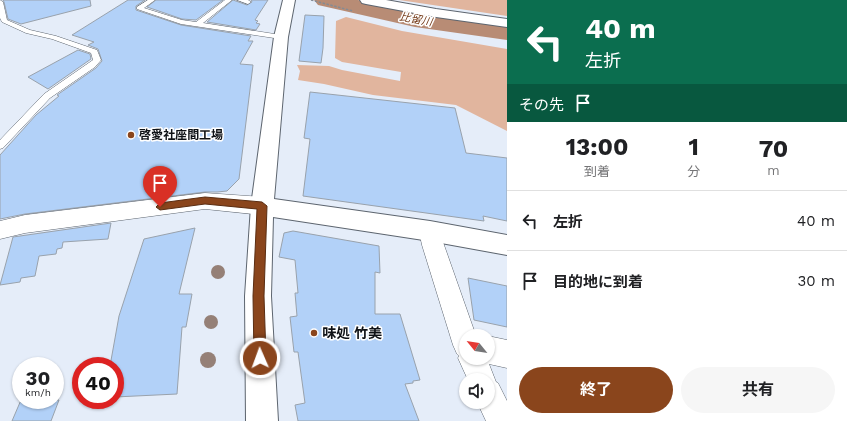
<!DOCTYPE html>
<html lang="ja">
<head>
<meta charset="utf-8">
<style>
	body { margin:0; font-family:"Work Sans","Noto Sans JP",sans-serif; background:#f6f6f6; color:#202124; height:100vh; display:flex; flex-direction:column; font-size:15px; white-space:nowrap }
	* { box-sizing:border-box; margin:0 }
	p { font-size:13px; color:#757577 }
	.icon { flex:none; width:22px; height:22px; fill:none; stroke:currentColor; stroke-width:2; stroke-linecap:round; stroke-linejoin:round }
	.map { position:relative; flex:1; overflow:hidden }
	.panel { display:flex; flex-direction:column; background:#fff; width:340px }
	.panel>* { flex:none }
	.guide { background:#0b6e4f; color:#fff; overflow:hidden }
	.needle { width:26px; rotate:300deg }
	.controls { position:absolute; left:459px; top:329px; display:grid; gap:8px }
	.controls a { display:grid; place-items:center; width:36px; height:36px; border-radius:50%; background:#fff; box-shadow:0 1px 3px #0004; font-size:20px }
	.speed { position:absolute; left:12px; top:357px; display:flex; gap:8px; font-size:20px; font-weight:700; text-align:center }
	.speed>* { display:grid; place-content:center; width:52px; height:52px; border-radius:50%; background:#fff; box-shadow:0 1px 3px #0004; line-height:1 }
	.speed small { font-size:10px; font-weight:400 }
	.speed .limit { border:6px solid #d22; background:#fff; color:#111 }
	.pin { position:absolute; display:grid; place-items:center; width:34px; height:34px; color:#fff; margin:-41px -17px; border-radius:50% 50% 50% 0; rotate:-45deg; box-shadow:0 0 4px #0007 }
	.pin .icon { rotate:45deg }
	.me { position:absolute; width:44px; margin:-22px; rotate:358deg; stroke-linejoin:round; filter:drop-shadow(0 0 3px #0008) }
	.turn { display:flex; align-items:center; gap:14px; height:84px; padding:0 12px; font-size:18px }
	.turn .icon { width:52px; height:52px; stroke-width:2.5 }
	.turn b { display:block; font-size:28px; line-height:34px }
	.then { display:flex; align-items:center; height:38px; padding:0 12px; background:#0003; gap:8px; font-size:15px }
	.eta { display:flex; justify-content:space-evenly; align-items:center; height:68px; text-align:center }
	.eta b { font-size:24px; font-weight:700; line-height:28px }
	.action { display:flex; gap:8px; margin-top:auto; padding:8px 12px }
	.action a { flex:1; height:46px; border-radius:24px; background:#8a451c; color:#fff; font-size:16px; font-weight:700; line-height:46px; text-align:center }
	.action a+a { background:#f6f6f6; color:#202124 }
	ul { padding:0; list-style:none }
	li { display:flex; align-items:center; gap:12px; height:60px; padding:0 12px; border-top:1px solid #e0e0e0 }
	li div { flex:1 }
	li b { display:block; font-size:15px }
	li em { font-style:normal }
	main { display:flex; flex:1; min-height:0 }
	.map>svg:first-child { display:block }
	.green { fill:#e1b59e }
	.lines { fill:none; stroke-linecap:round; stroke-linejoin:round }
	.river { fill:#b88c75; fill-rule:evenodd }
	.building { fill:#b2d1f8; stroke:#99a2ac }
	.service-casing { stroke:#5d656f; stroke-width:1 }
	.minor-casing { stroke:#5d656f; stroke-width:1 }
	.tertiary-casing { stroke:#5d656f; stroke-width:2 }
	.path { stroke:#858b93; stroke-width:1.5; stroke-dasharray:2.5 1.5; stroke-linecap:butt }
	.service { fill:#fff; fill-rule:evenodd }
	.minor { fill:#fff; fill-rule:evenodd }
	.tertiary { fill:#fff; fill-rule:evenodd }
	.tree { fill:#958077 }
	.route { fill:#8a451c; stroke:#5a2d12 }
	.poi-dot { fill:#8a451c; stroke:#fff; stroke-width:1.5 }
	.labels { text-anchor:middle; stroke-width:3; stroke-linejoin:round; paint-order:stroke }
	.far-water-label { font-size:11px; font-style:italic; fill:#753b19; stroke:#fff }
	.poi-label { font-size:12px; font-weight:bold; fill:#0f1216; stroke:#fff; text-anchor:start }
	.near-poi-label { font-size:14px; font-weight:bold; fill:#0f1216; stroke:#fff; text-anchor:start }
</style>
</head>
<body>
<main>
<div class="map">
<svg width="507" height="421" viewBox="0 0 507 421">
	<rect width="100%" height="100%" fill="#e5edf9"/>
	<!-- green -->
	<g class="green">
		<path d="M399,0H507V16Z"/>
		<path d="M346,17L402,31L507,49V131L456,105L373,95L324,84L298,80L300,71L297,65L329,66L342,70L400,81L401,72L342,62L335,58L336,21Z"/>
	</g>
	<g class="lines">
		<!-- river -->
		<path class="river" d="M314,0H358L415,13L507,24V40L415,27L318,5Z"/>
	</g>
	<!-- building -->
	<g class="building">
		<path d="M3,0H90L91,6L21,24L8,19L4,2Z"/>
		<path d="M128,0H145L136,6V10L181,25L251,36L248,41H253L240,64L253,65L239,179L227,191L217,192H205L25,214L0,219V155L36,115L59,96L57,95L96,68L102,61L98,49L88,45L94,42L72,35Z"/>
		<path d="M156,0H223L196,20L182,19L147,7Z"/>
		<path d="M233,0L247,5L252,2L251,0H268L255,20L258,21L256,23L260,24L256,30L207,22Z"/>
		<path d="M305,15L324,16L323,48L321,63L299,61Z"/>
		<path d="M78,50L90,54L91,59L48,89L28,77Z"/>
		<path d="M310,92L455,108L466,153L507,158V221L483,216L484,221L303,196L310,139L304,138Z"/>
		<path d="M111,223L108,239L63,242L62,248L57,249L56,254L39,256L35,276L21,278L20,282L0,285L13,237Z"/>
		<path d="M195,228L179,294H192L186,327H182L177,394L115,397V366H110L119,316L144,239Z"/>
		<path d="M293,231L379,246L380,273L375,272V314H400L420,380L413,381V383L405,384L419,421H298L295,405L305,403L298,352H294L290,317L297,316L295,293H298L295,260L279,257L284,233Z"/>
		<path d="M468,278L507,286V327L474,320Z"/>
		<path d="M21,400H59L51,421H12Z"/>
	</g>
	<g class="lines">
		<defs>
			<g id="service">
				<path d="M0,0L3,2L7,20L30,30L56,36L97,50L101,60L95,67L50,98L3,148L0,149V140L44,94L93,60L91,53L52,39L26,33L2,22L0,18Z"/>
				<path d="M148,0H155L144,8L182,20L196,22L225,0H232L203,23L281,35L285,37L281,39L181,24L137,9V7Z"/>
				<path d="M237,0H248L251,2L248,4Z"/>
			</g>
			<g id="minor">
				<path d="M205,193L262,197L269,200L272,206L269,212L262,215L205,209L25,233L0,239V221L25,215Z"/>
				<path d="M430,222L438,224L444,245L476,336H466V358H488V336L507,340V368L489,364L496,382L498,383L507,401V421H486L477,402H488V380H468L458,358L459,356L457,354L453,345L422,245L419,231L422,224Z"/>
			</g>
			<g id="tertiary">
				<path d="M283,0H295L288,37L274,199L430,221L507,235V255L430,241L273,217L271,296L278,421H246L245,296L251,206L274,37Z"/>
				<path d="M360,0H386L436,9L507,19V27L436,17L366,4L362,3Z"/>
			</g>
		</defs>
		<!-- service casing -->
		<use href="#service" class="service-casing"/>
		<!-- minor casing -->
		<use href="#minor" class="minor-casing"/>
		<!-- tertiary casing -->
		<use href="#tertiary" class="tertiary-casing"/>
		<!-- path -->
		<path class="path" d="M311,0L353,11"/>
		<!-- service -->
		<use href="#service" class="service"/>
		<!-- minor -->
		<use href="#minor" class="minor"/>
		<!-- tertiary -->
		<use href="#tertiary" class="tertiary"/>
	</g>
	<!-- trees -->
	<g class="tree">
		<circle cx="218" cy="272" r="7"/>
		<circle cx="211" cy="322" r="7"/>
		<circle cx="208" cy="360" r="8"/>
	</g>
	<!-- route -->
	<path class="route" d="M205,197L262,202L267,206L264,296L266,358L264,363L260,364L256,363L254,358L253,296L257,209L205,204L160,210L156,207L160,203Z"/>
	<!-- markers -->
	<g class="poi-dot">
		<circle cx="131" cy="135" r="4"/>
		<circle cx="314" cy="333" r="4"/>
	</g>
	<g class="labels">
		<!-- far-water labels -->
		<g class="far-water-label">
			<text transform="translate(416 19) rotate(10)" y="4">比留川</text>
		</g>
		<!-- poi labels -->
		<g class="poi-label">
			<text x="139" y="139">啓愛社座間工場</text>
		</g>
		<!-- near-poi labels -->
		<g class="near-poi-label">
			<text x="322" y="338">味処 竹美</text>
		</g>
	</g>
</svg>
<div class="controls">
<a><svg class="needle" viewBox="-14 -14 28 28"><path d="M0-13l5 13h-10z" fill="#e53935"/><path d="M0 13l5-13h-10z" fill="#757577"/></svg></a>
<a><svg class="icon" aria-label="sound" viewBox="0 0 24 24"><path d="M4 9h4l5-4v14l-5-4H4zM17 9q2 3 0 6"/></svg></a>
</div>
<div class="speed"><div>30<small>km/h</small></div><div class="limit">40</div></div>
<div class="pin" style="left:160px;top:207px;background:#d93025"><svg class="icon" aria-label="arrive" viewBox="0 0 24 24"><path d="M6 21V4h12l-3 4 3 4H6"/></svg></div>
<svg class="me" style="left:260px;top:358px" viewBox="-20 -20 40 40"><circle r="17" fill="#8a451c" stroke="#fff" stroke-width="3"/><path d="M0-11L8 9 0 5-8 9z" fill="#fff"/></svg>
</div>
<section class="panel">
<div class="guide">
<div class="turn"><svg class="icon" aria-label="left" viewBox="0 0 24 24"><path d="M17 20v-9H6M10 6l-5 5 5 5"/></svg><div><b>40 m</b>左折</div></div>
<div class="then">その先<svg class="icon" aria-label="arrive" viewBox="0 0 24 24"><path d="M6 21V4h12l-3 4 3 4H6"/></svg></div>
</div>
<div class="eta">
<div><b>13:00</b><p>到着</p></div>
<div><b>1</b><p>分</p></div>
<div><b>70</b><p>m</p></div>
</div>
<ul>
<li><svg class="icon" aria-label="left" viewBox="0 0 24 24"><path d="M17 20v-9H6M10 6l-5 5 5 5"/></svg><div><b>左折</b></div><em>40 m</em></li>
<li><svg class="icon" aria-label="arrive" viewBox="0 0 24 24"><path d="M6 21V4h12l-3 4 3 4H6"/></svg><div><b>目的地に到着</b></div><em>30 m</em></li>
</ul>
<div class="action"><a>終了</a><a>共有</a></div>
</section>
</main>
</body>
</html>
